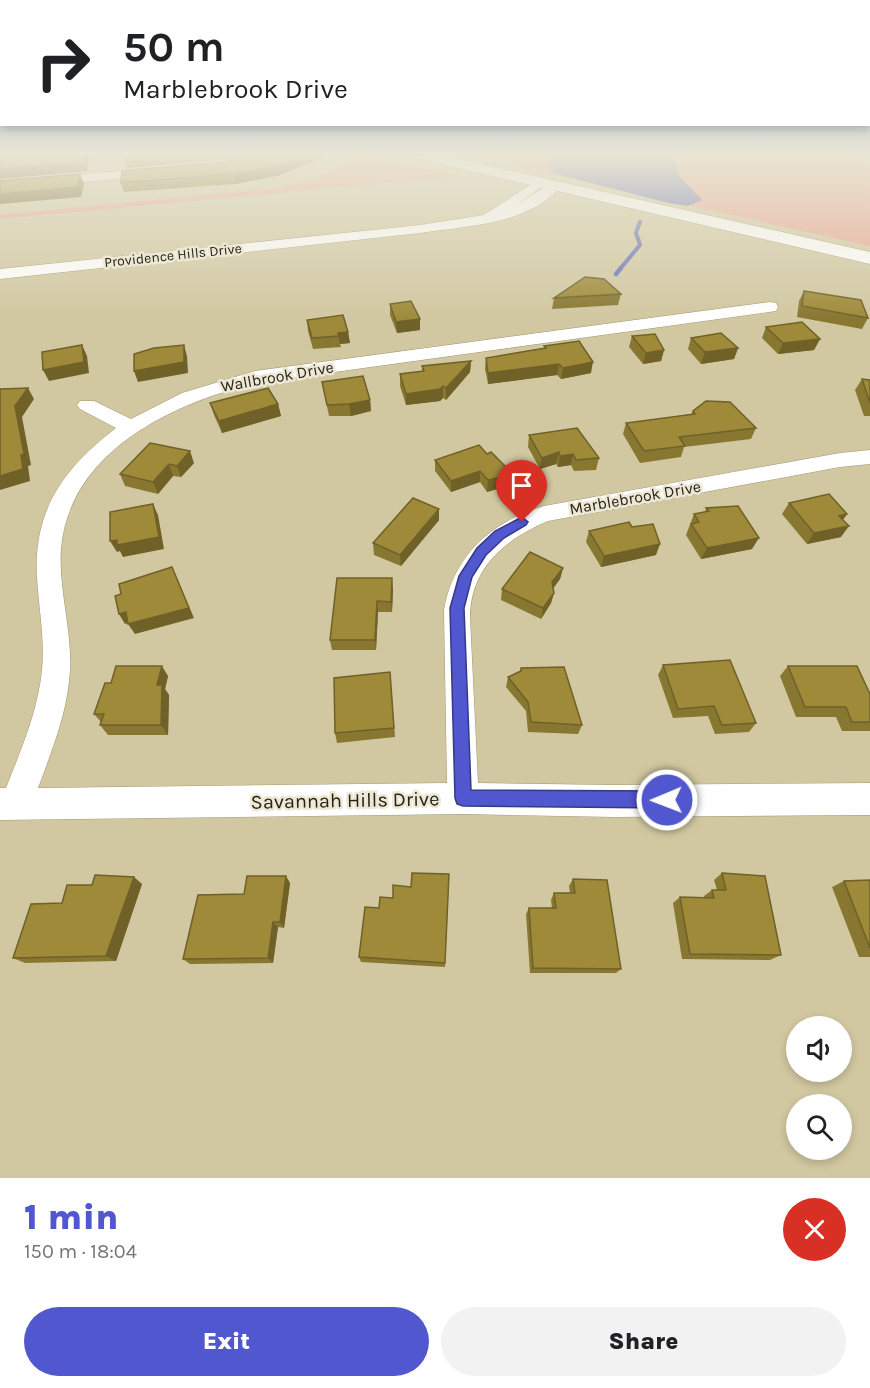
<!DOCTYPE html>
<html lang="en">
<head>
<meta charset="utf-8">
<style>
	body { margin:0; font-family:Karla,sans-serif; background:#f2f2f2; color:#202124; height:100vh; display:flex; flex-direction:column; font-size:22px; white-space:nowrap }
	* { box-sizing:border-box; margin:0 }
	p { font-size:20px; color:#757577 }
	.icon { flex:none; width:33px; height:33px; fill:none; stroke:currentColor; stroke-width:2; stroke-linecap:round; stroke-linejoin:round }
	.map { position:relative; height:1178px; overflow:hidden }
	.side { display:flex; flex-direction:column; background:#fff; flex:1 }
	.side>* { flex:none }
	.top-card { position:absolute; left:0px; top:0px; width:870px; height:126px; box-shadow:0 3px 9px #0003; background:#fff; color:#202124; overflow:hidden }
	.fabs { position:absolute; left:786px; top:1016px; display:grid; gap:12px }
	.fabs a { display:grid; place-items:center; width:66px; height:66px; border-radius:50%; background:#fff; box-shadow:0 3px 9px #0003; font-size:30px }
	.pin { position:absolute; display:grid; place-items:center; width:51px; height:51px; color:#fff; margin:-62px -26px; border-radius:50% 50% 50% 0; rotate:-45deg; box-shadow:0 0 6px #0007 }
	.pin .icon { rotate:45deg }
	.me { position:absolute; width:66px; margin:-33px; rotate:269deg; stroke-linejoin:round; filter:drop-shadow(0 0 4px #0008) }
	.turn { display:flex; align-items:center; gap:21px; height:126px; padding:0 24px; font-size:27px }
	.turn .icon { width:78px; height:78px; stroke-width:2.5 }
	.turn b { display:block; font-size:42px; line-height:51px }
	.round { display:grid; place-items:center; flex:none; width:63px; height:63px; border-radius:32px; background:#f2f2f2 }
	.head { display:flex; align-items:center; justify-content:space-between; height:102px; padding:0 24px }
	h1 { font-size:36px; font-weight:800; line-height:45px; color:#5157ce }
	.cta { display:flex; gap:12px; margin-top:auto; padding:12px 24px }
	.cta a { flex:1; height:69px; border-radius:36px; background:#5157ce; color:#fff; font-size:24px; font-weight:800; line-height:69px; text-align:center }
	.cta a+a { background:#f2f2f2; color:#202124 }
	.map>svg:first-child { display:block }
	.green { fill:#eaa491 }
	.water { fill:#6772b5 }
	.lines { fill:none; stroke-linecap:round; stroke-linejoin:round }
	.stream-far1 { stroke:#6772b5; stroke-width:4 }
	.stream { stroke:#6772b5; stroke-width:4.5 }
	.minor-casing { stroke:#a09771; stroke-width:1 }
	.tertiary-casing { stroke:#a09771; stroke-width:1 }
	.minor { fill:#fff; fill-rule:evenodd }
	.tertiary { fill:#fff; fill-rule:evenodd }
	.wall { fill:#887731 }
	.shaded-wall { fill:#6f6128 }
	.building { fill:#9e8a39; stroke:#6f6128; stroke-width:1.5 }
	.route { fill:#5157ce; stroke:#353986; stroke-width:1.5 }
	.labels { text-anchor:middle; stroke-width:5; stroke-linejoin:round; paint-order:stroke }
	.far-street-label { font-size:14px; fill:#282415; stroke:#ede8d5 }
	.street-label { font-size:16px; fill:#282415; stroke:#ede8d5 }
	.near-street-label { font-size:20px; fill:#282415; stroke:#ede8d5 }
</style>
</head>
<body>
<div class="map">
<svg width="870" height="1178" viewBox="0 0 870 1178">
	<rect width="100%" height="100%" fill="#d1c8a1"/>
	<!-- green -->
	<g class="green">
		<path d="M339,155H371L461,176L0,219V215L274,188L318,177L353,159Z"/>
		<path d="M462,155H858L870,165V246Z"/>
	</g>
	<!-- water -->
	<path class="water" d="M551,155H673L678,175L702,200L688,206L668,203L553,173L547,161Z"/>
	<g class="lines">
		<!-- stream-far1 -->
		<path class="stream-far1" d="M620,269L640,245L636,233L640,222"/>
		<!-- stream -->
		<path class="stream" d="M616,274L621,268"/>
		<defs>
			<g id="minor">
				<path d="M155,168L159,169V175L0,189V181Z"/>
				<path d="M539,179L543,180V186L512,208L550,183H560L561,186C528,225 467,226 420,233L0,279V269L420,225L484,215Z"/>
				<path d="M770,302L776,303L778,307L776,311L255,383C172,404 70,451 61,548C58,588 72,629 70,670C68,711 52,750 38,788L447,783L444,610C453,556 492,521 544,506L840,453L870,450V464L840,467L548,521C505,539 470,568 470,618L478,783L614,785L870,783V815L614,817L463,814L0,820V788H6C21,750 38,711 42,670C45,639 39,609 37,578C33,510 64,468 116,428L80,409L77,405L80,401H94L131,419L182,393L255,371Z"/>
			</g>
			<path id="tertiary" d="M413,155H442L870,252V264L420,159Z"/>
		</defs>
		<!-- minor casing -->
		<use href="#minor" class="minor-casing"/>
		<!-- tertiary casing -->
		<use href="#tertiary" class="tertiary-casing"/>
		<!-- minor -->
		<use href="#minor" class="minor"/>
		<!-- tertiary -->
		<use href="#tertiary" class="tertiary"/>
	</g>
	<!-- wall -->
	<g class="wall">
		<path d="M226,162L280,175L235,184L124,192L121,183Z"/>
		<path d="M804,291L868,318L862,329L797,317L799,301Z"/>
		<path d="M621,294L618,305L552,309L554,298Z"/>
		<path d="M390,304L420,330L397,333L390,315Z"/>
		<path d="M307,320L348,332L350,343L340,344L341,347L313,349L308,331Z"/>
		<path d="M766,327L820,339L814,350L778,354L762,338Z"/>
		<path d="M632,336L664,350L661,361L643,364L629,347Z"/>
		<path d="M691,338L738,348L734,359L701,364L688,349Z"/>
		<path d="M544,346L591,373L561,379L557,375L488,384L485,369L486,358L544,348Z"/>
		<path d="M471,361L470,372L446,400L443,398L440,401L406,405L400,386V374L422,371V366Z"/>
		<path d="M862,379L870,380V416H864L855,390Z"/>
		<path d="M322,382L370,400L371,411L351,416H329Z"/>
		<path d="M210,403L278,404L281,416L222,433L214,415Z"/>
		<path d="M693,411L756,428L751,439L684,447L681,457L640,463L623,434L626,423L691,414Z"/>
		<path d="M529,435L599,458L596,470L574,471L571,465L558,467L556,464L540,469L528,447Z"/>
		<path d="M150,443L194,463L181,477L173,476L158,494L125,486L120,474Z"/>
		<path d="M487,454L513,474L511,485L487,492L480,482L451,492L435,471V460Z"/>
		<path d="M789,503L847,514L843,520L841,537L807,544L782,514Z"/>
		<path d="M706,508L752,549L701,559L686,535L694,514L705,512Z"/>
		<path d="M439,509V520L401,566L374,555L373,543Z"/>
		<path d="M632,527L656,555L601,567L586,542L589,531Z"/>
		<path d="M563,568L560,579L553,588L554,593L551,603L541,619L501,600L502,589Z"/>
		<path d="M393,589L392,612H378L376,650H332L330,640Z"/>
		<path d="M663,665L756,723L749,732L715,734L708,716L673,718L658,675Z"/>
		<path d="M788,666L870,694V731H842L836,717H796L780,676Z"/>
		<path d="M521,668L582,725L578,734L528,732L526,711L506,687L508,677L520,671Z"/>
		<path d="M390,672L395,737L337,743L335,733Z"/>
		<path d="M168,676L165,689L169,695L168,735H108L100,725L101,722L94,714L111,683Z"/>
		<path d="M722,873L781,955L770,960L682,959L673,903L680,897L704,898V896L712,890H717L714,880Z"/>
		<path d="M449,874L445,967L361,962L359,957L379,908L393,898L411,887Z"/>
		<path d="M573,879L621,969L616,973H530L526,914L529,908H552L551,900L554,893H570L569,886Z"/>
		<path d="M870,880V957H859L832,887L844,881Z"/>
		<path d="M290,883L284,928L278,927L273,963L190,964L183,959L244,894Z"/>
		<path d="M142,884L116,961L25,963L13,958L62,903Z"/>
	</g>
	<!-- shaded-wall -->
	<g class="shaded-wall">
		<path d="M85,155H88L89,159L87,171L0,179V169Z"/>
		<path d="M156,155H242L227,159L127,168L124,158Z"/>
		<path d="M305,155H330L280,175L235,184L233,174Z"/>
		<path d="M80,174L84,184L81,197L0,204V194Z"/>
		<path d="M420,319V330L397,333L396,322Z"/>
		<path d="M348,332L350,343L340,344L338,333Z"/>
		<path d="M820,339L814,350L778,354L783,343Z"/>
		<path d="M82,345L87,356L89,373L49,381L43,370Z"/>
		<path d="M184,345L187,356L188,373L138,382L134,371Z"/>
		<path d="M738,348L734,359L701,364L705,352Z"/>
		<path d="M664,350L661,361L643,364L646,353Z"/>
		<path d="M471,361L470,372L446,400V388Z"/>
		<path d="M593,362L591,373L561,379L563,368Z"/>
		<path d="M559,364L557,375L488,384V373Z"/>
		<path d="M443,386V398L440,401L406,405V394Z"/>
		<path d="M28,388L34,399L22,417L31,465L28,466L30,481L0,490V476L15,406Z"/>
		<path d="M370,400L371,411L351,416L349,404Z"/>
		<path d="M278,404L281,416L222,433L219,421Z"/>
		<path d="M190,451L194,463L181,477L177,466Z"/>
		<path d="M559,452L556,464L540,469L542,458Z"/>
		<path d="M573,454L571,465L558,467L560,456Z"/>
		<path d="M169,464L173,476L158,494L153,482Z"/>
		<path d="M480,471V482L451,492V481Z"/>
		<path d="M513,474L511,485L487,492L488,480Z"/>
		<path d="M153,504L158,515L164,549L123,557L120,551L117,552L110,541Z"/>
		<path d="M439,509V520L401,566L400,555Z"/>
		<path d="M847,514L839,525V516Z"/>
		<path d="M849,526L841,537L807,544L814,533Z"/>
		<path d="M759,538L752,549L701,559L707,548Z"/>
		<path d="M660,544L656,555L601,567L604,556Z"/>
		<path d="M172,567L194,618L135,634L128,624Z"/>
		<path d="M563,568L560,579L550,593L552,582Z"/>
		<path d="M392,578L393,589L392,612L391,602Z"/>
		<path d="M554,593L551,603L541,619L543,608Z"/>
		<path d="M377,601L378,612L376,650L375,640Z"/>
		<path d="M126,612L132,622L125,624L119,614Z"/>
		<path d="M162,666L168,676L165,689L169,695L168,735L161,725L157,685Z"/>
		<path d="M286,876L290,883L284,928L280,922Z"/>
		<path d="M134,877L142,884L116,961L106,956Z"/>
		<path d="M273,922L278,927L273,963L268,958Z"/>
	</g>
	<!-- building -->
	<g class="building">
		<path d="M13,155H85L83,162L0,169V156Z"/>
		<path d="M124,155H156L124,158Z"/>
		<path d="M248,155H305L279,166L233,174L121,183L122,171L226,162Z"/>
		<path d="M80,174L78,187L0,194V181Z"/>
		<path d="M585,277L604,279L621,294L554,298Z"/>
		<path d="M804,291L861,300L868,318L802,306Z"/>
		<path d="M411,301L420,319L396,322L390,304Z"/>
		<path d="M343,315L348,332L338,333L339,336L312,338L307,320Z"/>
		<path d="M802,322L820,339L783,343L766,327Z"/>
		<path d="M721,333L738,348L705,352L691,338Z"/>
		<path d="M655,334L664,350L646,353L632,336Z"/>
		<path d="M579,341L593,362L563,368L559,364L488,373L486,358L546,348L544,346Z"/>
		<path d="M82,345L84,362L43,370L42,352Z"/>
		<path d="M184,345V362L134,371V354L154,348Z"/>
		<path d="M471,361L446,388L443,386L440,389L406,394L400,374L424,371L422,366Z"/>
		<path d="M363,376L370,400L349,404L327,405L322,382Z"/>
		<path d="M862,379L870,380V403Z"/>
		<path d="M28,388L15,406L24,454L21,455L23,469L0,476V389Z"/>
		<path d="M268,388L278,404L219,421L210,403Z"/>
		<path d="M706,401L730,402L756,428L679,437L685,446L644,451L626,423L695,414L693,411Z"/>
		<path d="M577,428L599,458L576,460L573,454L560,456L559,452L542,458L529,435Z"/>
		<path d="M150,443L190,451L177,466L169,464L153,482L120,474Z"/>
		<path d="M479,445L487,454L491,452L513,474L488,480L480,471L451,481L435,460Z"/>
		<path d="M829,494L847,514L839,516L849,526L814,533L789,503Z"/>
		<path d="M413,498L439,509L400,555L373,543Z"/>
		<path d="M153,504L159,537L117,545V540L110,541V512Z"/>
		<path d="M738,506L759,538L707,548L691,524L699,522L694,514L709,511L706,508Z"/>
		<path d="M629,522L632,527L653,524L660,544L604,556L589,531Z"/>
		<path d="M530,552L563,568L552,582L554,593L543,608L502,589Z"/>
		<path d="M172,567L189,608L128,624L126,612L119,614L115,596L121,594L119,584Z"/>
		<path d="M337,578H392L391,602L377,601L375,640H330Z"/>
		<path d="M730,660L756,723L722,725L714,706L678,709L663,665Z"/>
		<path d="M116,666H162L157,685H162L161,725H100L104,714H94L105,683H111Z"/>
		<path d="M788,666H857L870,694V722H852L846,707H805Z"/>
		<path d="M564,667L582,725L531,722L528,702L508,677L521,671V668Z"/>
		<path d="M390,672L394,728L335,733L334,678Z"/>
		<path d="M412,873L449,874L445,963L359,957L365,907L379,908L380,897L393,898V885L411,887Z"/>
		<path d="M722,873L765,876L781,955L690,954L680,897L714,898L712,890H726Z"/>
		<path d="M95,875L134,877L106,956L13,958L31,904L62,903L67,885H92Z"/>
		<path d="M247,876H286L280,922H273L268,958L183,959L198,895L244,894Z"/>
		<path d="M573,879L607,880L621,969L533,968L529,908H556L554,893H575Z"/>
		<path d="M870,880V948L844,881Z"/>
	</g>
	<!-- sky -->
	<linearGradient id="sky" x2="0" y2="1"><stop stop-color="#749ad4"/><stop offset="0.48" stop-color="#eae6d5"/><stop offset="1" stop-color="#eae6d5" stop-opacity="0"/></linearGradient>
	<rect width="870" height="320" fill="url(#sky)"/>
	<!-- route -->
	<path class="route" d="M522,517L528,522L526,525L504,538L486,555L472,577L464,608L471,790L667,791L673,794L676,800L673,806L667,808L463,806L457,804L455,798L450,608L459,576L477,548L495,531Z"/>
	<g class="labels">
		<!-- far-street labels -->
		<g class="far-street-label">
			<text transform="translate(173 255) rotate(-6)" y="5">Providence Hills Drive</text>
		</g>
		<!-- street labels -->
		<g class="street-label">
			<text transform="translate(277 376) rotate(-10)" y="6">Wallbrook Drive</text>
			<text transform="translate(635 497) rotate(-10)" y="6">Marblebrook Drive</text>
		</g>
		<!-- near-street labels -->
		<g class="near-street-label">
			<text transform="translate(345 800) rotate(-1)" y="7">Savannah Hills Drive</text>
		</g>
	</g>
</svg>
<div class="fabs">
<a><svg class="icon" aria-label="sound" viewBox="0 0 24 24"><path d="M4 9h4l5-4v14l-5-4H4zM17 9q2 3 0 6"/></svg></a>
<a><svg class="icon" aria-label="search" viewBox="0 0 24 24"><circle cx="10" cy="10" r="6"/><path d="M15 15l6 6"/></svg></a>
</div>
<div class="pin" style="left:522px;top:522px;background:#d93025"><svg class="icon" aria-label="arrive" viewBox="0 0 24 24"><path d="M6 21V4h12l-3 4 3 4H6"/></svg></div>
<svg class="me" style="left:667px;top:800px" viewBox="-20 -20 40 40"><circle r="17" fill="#5157ce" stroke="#fff" stroke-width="3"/><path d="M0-11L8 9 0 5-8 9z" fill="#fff"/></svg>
<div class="top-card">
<div class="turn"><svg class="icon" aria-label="right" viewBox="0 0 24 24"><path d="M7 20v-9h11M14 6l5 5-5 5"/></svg><div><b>50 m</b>Marblebrook Drive</div></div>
</div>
</div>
<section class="side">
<div class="head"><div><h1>1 min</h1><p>150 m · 18:04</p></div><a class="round" style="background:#d93025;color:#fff"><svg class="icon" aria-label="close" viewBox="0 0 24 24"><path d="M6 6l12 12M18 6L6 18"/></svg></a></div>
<div class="cta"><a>Exit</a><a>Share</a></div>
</section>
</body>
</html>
